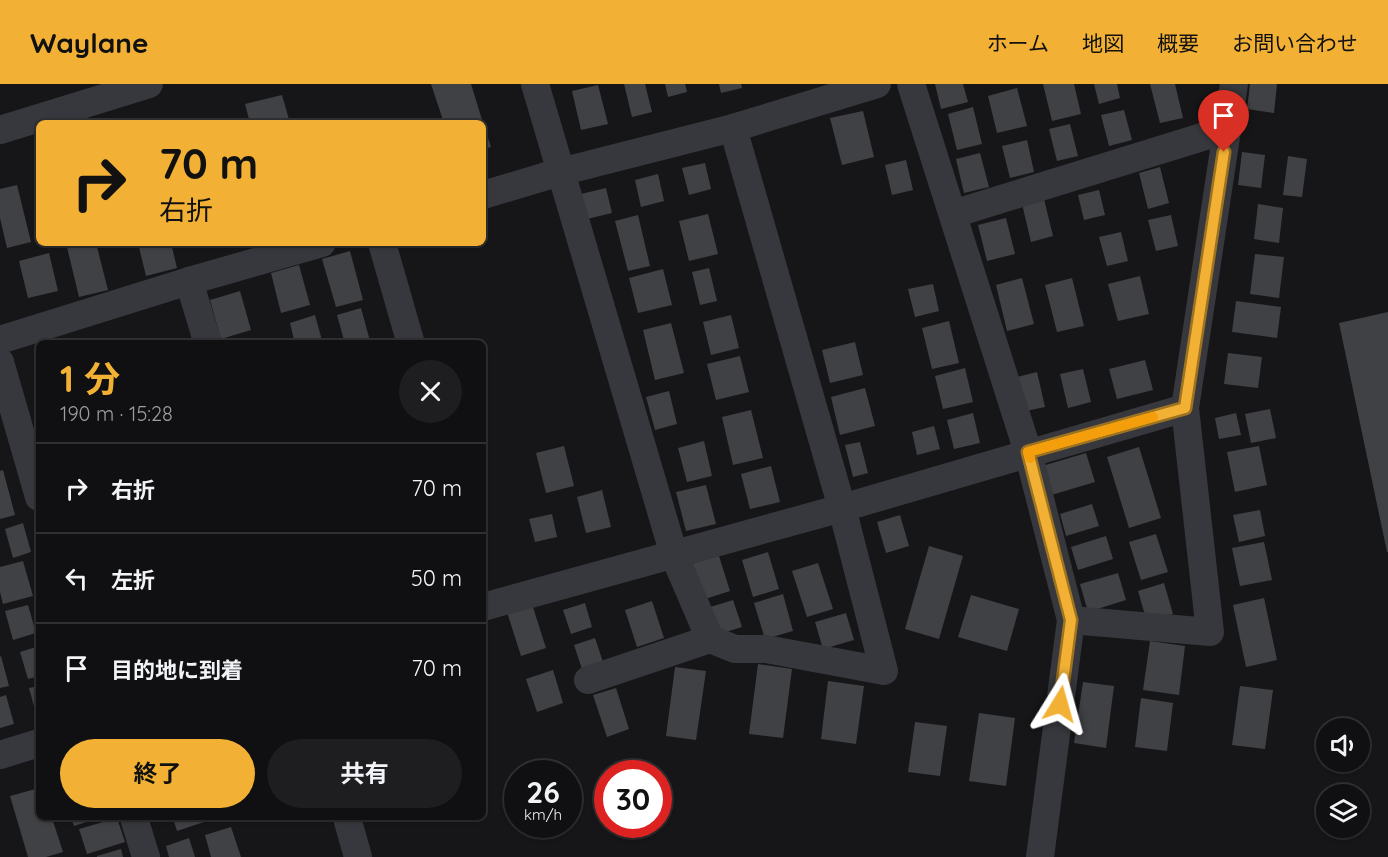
<!DOCTYPE html>
<html lang="ja">
<head>
<meta charset="utf-8">
<style>
	body { margin:0; font-family:Quicksand,"Noto Sans JP",sans-serif; background:#1e1e20; color:#f1f3f6; height:100vh; display:flex; flex-direction:column; font-size:22px; white-space:nowrap }
	* { box-sizing:border-box; margin:0 }
	p { font-size:20px; color:#9c9d9f }
	.icon { flex:none; width:33px; height:33px; fill:none; stroke:currentColor; stroke-width:2; stroke-linecap:round; stroke-linejoin:round }
	.map { position:relative; flex:1; overflow:hidden }
	.drawer { position:absolute; left:36px; top:256px; width:450px; height:480px; display:flex; flex-direction:column; background:#101012; border-radius:9px; box-shadow:0 2px 4px #0004,0 0 0 2px #303032 }
	.drawer>* { flex:none }
	.banner { position:absolute; left:36px; top:36px; width:450px; height:126px; border-radius:9px; box-shadow:0 2px 4px #0004,0 0 0 2px #303032; background:#f2b134; color:#111; overflow:hidden }
	.buttons { position:absolute; left:1316px; top:634px; display:grid; gap:12px }
	.buttons a { display:grid; place-items:center; width:54px; height:54px; border-radius:50%; background:#101012; box-shadow:0 2px 4px #0004,0 0 0 2px #303032; font-size:30px }
	.speed { position:absolute; left:504px; top:676px; display:flex; gap:12px; font-size:30px; font-weight:700; text-align:center }
	.speed>* { display:grid; place-content:center; width:78px; height:78px; border-radius:50%; background:#101012; box-shadow:0 2px 4px #0004,0 0 0 2px #303032; line-height:1 }
	.speed small { font-size:15px; font-weight:400 }
	.speed .limit { border:9px solid #d22; background:#fff; color:#111 }
	.pin { position:absolute; display:grid; place-items:center; width:51px; height:51px; color:#fff; margin:-62px -26px; border-radius:50% 50% 50% 0; rotate:-45deg; box-shadow:0 0 6px #0007 }
	.pin .icon { rotate:45deg }
	.me { position:absolute; width:66px; margin:-33px; rotate:8deg; stroke-linejoin:round; filter:drop-shadow(0 0 4px #0008) }
	.turn { display:flex; align-items:center; gap:21px; height:126px; padding:0 24px; font-size:27px }
	.turn .icon { width:78px; height:78px; stroke-width:2.5 }
	.turn b { display:block; font-size:42px; line-height:51px }
	.round { display:grid; place-items:center; flex:none; width:63px; height:63px; border-radius:32px; background:#1e1e20 }
	.overview { display:flex; align-items:center; justify-content:space-between; height:102px; padding:0 24px }
	h1 { font-size:36px; font-weight:700; line-height:45px; color:#f2b134 }
	.button { display:flex; gap:12px; margin-top:auto; padding:12px 24px }
	.button a { flex:1; height:69px; border-radius:36px; background:#f2b134; color:#111; font-size:24px; font-weight:700; line-height:69px; text-align:center }
	.button a+a { background:#1e1e20; color:#f1f3f6 }
	ul { padding:0; list-style:none }
	li { display:flex; align-items:center; gap:18px; height:90px; padding:0 24px; border-top:2px solid #303032 }
	li div { flex:1 }
	li b { display:block; font-size:22px }
	li em { font-style:normal }
	header { display:flex; align-items:center; gap:36px; box-sizing:border-box; height:84px; padding:0 30px; background:#f2b134; color:#111 }
	header strong { font-size:28px }
	nav { display:flex; gap:33px; margin-inline-start:auto; font-size:21px }
	.map>svg:first-child { display:block }
	.building { fill:#404145 }
	.lines { fill:none; stroke-linecap:round; stroke-linejoin:round }
	.minor { stroke:#37383d; stroke-width:28 }
	.route-casing { stroke:#9d7322; stroke-width:15 }
	.route { stroke:#f2b134; stroke-width:10 }
	.slow { stroke:#f59e0b; stroke-width:10 }
</style>
</head>
<body>
<header>
<strong>Waylane</strong>
<nav><a>ホーム</a><a>地図</a><a>概要</a><a>お問い合わせ</a></nav>
</header>
<div class="map">
<svg width="1388" height="773" viewBox="0 0 1388 773">
	<rect width="100%" height="100%" fill="#161618"/>
	<!-- building -->
	<g class="building">
		<path d="M431,0H471L483,39H436L443,36Z"/>
		<path d="M624,0H645L652,28L632,33Z"/>
		<path d="M665,0H685L687,8L668,13Z"/>
		<path d="M719,0H741L742,4L721,9Z"/>
		<path d="M935,0H963L968,18L941,25Z"/>
		<path d="M1043,0H1074L1081,30L1052,37Z"/>
		<path d="M1094,0H1117L1120,14L1099,20Z"/>
		<path d="M1150,0H1175L1183,34L1160,39Z"/>
		<path d="M1250,0H1277L1274,29L1247,25Z"/>
		<path d="M598,1L608,40L581,46L572,7Z"/>
		<path d="M1017,4L1027,42L997,49L988,12Z"/>
		<path d="M282,11L290,39H250L245,20Z"/>
		<path d="M973,23L982,60L957,66L948,30Z"/>
		<path d="M1124,26L1132,56L1109,62L1101,31Z"/>
		<path d="M863,27L874,73L842,81L830,34Z"/>
		<path d="M483,39L491,63L483,65Z"/>
		<path d="M1070,40L1078,72L1057,77L1049,45Z"/>
		<path d="M1027,56L1034,88L1010,94L1002,62Z"/>
		<path d="M1242,68L1265,71L1261,104L1238,101Z"/>
		<path d="M980,69L989,103L964,109L956,75Z"/>
		<path d="M1288,72L1307,75L1302,113L1283,111Z"/>
		<path d="M906,76L913,106L892,111L885,81Z"/>
		<path d="M705,79L711,105L689,111L682,84Z"/>
		<path d="M1160,83L1169,119L1148,125L1139,89Z"/>
		<path d="M658,90L664,117L641,123L635,96Z"/>
		<path d="M17,101L31,158L7,164L0,134V105Z"/>
		<path d="M606,104L612,129L587,135L581,110Z"/>
		<path d="M1099,106L1105,131L1084,136L1078,111Z"/>
		<path d="M1044,115L1053,152L1031,158L1022,120Z"/>
		<path d="M1258,120L1283,124L1279,159L1254,155Z"/>
		<path d="M708,130L718,170L689,177L679,137Z"/>
		<path d="M638,131L650,182L628,187L615,137Z"/>
		<path d="M1171,131L1178,162L1156,167L1148,136Z"/>
		<path d="M1006,134L1015,170L987,177L978,141Z"/>
		<path d="M1121,148L1128,177L1107,182L1099,153Z"/>
		<path d="M66,159H96L108,206L79,213Z"/>
		<path d="M138,159H171L177,184L146,192Z"/>
		<path d="M350,167L363,216L336,223L322,175Z"/>
		<path d="M49,169L58,207L28,214L19,177Z"/>
		<path d="M1255,170L1284,173L1279,214L1250,210Z"/>
		<path d="M299,181L310,221L281,229L271,189Z"/>
		<path d="M709,184L717,217L700,221L692,188Z"/>
		<path d="M663,185L672,221L638,229L629,194Z"/>
		<path d="M1140,192L1149,230L1118,237L1108,200Z"/>
		<path d="M1022,194L1034,240L1007,247L996,201Z"/>
		<path d="M1072,194L1084,242L1057,248L1045,201Z"/>
		<path d="M933,200L939,227L915,233L908,205Z"/>
		<path d="M240,207L251,246L221,255L210,216Z"/>
		<path d="M1236,217L1281,223L1277,254L1232,248Z"/>
		<path d="M361,224L370,257L362,260H345L337,231Z"/>
		<path d="M1388,228V468H1387L1339,239Z"/>
		<path d="M315,231L323,260H295L290,239Z"/>
		<path d="M731,231L739,264L711,271L703,238Z"/>
		<path d="M949,237L959,279L932,285L922,244Z"/>
		<path d="M671,239L684,289L655,296L643,246Z"/>
		<path d="M855,258L863,291L830,299L822,266Z"/>
		<path d="M1228,269L1262,273L1258,304L1224,300Z"/>
		<path d="M740,272L749,308L716,316L707,280Z"/>
		<path d="M1145,276L1153,306L1117,315L1109,285Z"/>
		<path d="M965,284L973,318L943,325L935,292Z"/>
		<path d="M1083,285L1091,318L1068,324L1060,290Z"/>
		<path d="M1037,288L1045,323L1026,327L1017,293Z"/>
		<path d="M865,304L875,342L840,351L831,313Z"/>
		<path d="M669,307L677,340L655,346L646,313Z"/>
		<path d="M1270,325L1276,354L1251,359L1245,330Z"/>
		<path d="M751,326L763,374L733,381L722,333Z"/>
		<path d="M973,329L980,359L954,365L947,336Z"/>
		<path d="M1236,329L1241,351L1219,355L1215,334Z"/>
		<path d="M934,342L940,365L917,371L912,348Z"/>
		<path d="M704,357L712,392L687,398L678,364Z"/>
		<path d="M860,358L868,389L853,393L845,361Z"/>
		<path d="M564,362L574,402L546,409L536,369Z"/>
		<path d="M1259,362L1267,401L1235,408L1227,368Z"/>
		<path d="M1139,363L1161,434L1129,444L1107,373Z"/>
		<path d="M1086,369L1095,398L1048,412L1039,383Z"/>
		<path d="M771,382L780,418L750,425L741,390Z"/>
		<path d="M3,386L15,431L0,435V387Z"/>
		<path d="M706,401L716,440L686,447L676,408Z"/>
		<path d="M602,406L611,443L586,449L577,413Z"/>
		<path d="M1092,420L1099,442L1066,452L1060,430Z"/>
		<path d="M1260,426L1265,452L1239,458L1233,431Z"/>
		<path d="M552,430L557,453L535,458L529,435Z"/>
		<path d="M900,431L909,462L886,469L877,438Z"/>
		<path d="M23,439L31,468L13,474L5,445Z"/>
		<path d="M1156,450L1168,488L1141,496L1129,458Z"/>
		<path d="M1106,452L1113,475L1078,486L1071,463Z"/>
		<path d="M1264,458L1272,496L1240,502L1232,464Z"/>
		<path d="M929,462L963,472L939,555L905,545Z"/>
		<path d="M768,468L779,505L753,513L742,476Z"/>
		<path d="M719,472L730,507L702,516L691,480Z"/>
		<path d="M23,477L33,512L3,520L0,508V483Z"/>
		<path d="M818,479L833,525L807,533L792,487Z"/>
		<path d="M1118,489L1126,516L1088,528L1080,500Z"/>
		<path d="M1164,499L1173,530L1147,538L1138,507Z"/>
		<path d="M783,510L793,547L765,555L754,519Z"/>
		<path d="M971,511L1019,525L1007,567L958,553Z"/>
		<path d="M1264,514L1277,576L1246,583L1233,521Z"/>
		<path d="M733,516L742,543L716,551L707,524Z"/>
		<path d="M652,517L664,554L637,563L625,526Z"/>
		<path d="M585,519L592,543L571,550L563,526Z"/>
		<path d="M532,520L546,564L521,572L507,528Z"/>
		<path d="M28,521L36,549L13,556L5,527Z"/>
		<path d="M846,529L854,556L823,565L815,538Z"/>
		<path d="M595,554L603,578L582,585L574,561Z"/>
		<path d="M1150,557L1185,562L1179,611L1143,606Z"/>
		<path d="M39,562V592L28,595L20,568Z"/>
		<path d="M1,572L9,602L0,604V573Z"/>
		<path d="M758,580L792,585L783,654L749,650Z"/>
		<path d="M675,583L706,587L696,656L666,652Z"/>
		<path d="M553,586L563,619L537,628L526,595Z"/>
		<path d="M828,597L864,602L856,660L821,655Z"/>
		<path d="M1083,598L1114,602L1106,664L1074,659Z"/>
		<path d="M39,602V637H38L29,604Z"/>
		<path d="M1240,602L1273,606L1265,665L1232,661Z"/>
		<path d="M616,604L629,645L607,653L593,611Z"/>
		<path d="M6,611L14,640L0,644V613Z"/>
		<path d="M1141,614L1173,619L1167,667L1135,663Z"/>
		<path d="M979,629L1015,634L1006,702L969,697Z"/>
		<path d="M915,638L947,642L940,692L908,688Z"/>
		<path d="M39,704V734H52L63,768L46,773H28L10,712Z"/>
		<path d="M71,734H99L74,742Z"/>
		<path d="M117,734L125,758L87,770L79,745Z"/>
		<path d="M173,734H202L204,738L177,747Z"/>
		<path d="M231,743L241,773H211L205,751Z"/>
		<path d="M189,754L195,773H169L166,762Z"/>
		<path d="M121,765L123,773H97V772Z"/>
	</g>
	<g class="lines">
		<!-- minor -->
		<g class="minor">
			<path d="M535,0L674,471L710,555L735,565H766L884,587L842,424L733,44"/>
			<path d="M911,0L1028,368L1071,536L1040,773"/>
			<path d="M0,46L149,0"/>
			<path d="M483,111L560,88L733,44L877,0"/>
			<path d="M953,130L1228,45"/>
			<path d="M382,159L411,260"/>
			<path d="M189,197L208,260"/>
			<path d="M0,256L189,197L322,159"/>
			<path d="M0,278L39,413"/>
			<path d="M483,523L842,424L1185,324"/>
			<path d="M1071,536L1210,548L1185,324L1234,0"/>
			<path d="M588,596L710,555"/>
			<path d="M0,671L39,659"/>
			<path d="M134,734L146,773"/>
			<path d="M347,734L358,773"/>
		</g>
	</g>
	<g class="lines">
		<defs>
			<path id="route" d="M1060,620L1071,536L1028,368L1185,324L1224,68"/>
		</defs>
		<!-- route casing -->
		<use href="#route" class="route-casing"/>
		<!-- route -->
		<use href="#route" class="route"/>
		<!-- slow -->
		<path class="slow" d="M1030,374L1028,368L1153,333"/>
	</g>
</svg>
<div class="buttons">
<a><svg class="icon" aria-label="sound" viewBox="0 0 24 24"><path d="M4 9h4l5-4v14l-5-4H4zM17 9q2 3 0 6"/></svg></a>
<a><svg class="icon" aria-label="layers" viewBox="0 0 24 24"><path d="M12 4l9 5-9 5-9-5zM3 14l9 5 9-5"/></svg></a>
</div>
<div class="speed"><div>26<small>km/h</small></div><div class="limit">30</div></div>
<div class="pin" style="left:1224px;top:68px;background:#d93025"><svg class="icon" aria-label="arrive" viewBox="0 0 24 24"><path d="M6 21V4h12l-3 4 3 4H6"/></svg></div>
<svg class="me" style="left:1060px;top:620px" viewBox="-20 -20 40 40"><path d="M0-17L14 15 0 8-14 15z" fill="#f2b134" stroke="#fff" stroke-width="4"/></svg>
<div class="banner">
<div class="turn"><svg class="icon" aria-label="right" viewBox="0 0 24 24"><path d="M7 20v-9h11M14 6l5 5-5 5"/></svg><div><b>70 m</b>右折</div></div>
</div>
<section class="drawer">
<div class="overview"><div><h1>1 分</h1><p>190 m · 15:28</p></div><a class="round"><svg class="icon" aria-label="close" viewBox="0 0 24 24"><path d="M6 6l12 12M18 6L6 18"/></svg></a></div>
<ul>
<li><svg class="icon" aria-label="right" viewBox="0 0 24 24"><path d="M7 20v-9h11M14 6l5 5-5 5"/></svg><div><b>右折</b></div><em>70 m</em></li>
<li><svg class="icon" aria-label="left" viewBox="0 0 24 24"><path d="M17 20v-9H6M10 6l-5 5 5 5"/></svg><div><b>左折</b></div><em>50 m</em></li>
<li><svg class="icon" aria-label="arrive" viewBox="0 0 24 24"><path d="M6 21V4h12l-3 4 3 4H6"/></svg><div><b>目的地に到着</b></div><em>70 m</em></li>
</ul>
<div class="button"><a>終了</a><a>共有</a></div>
</section>
</div>
</body>
</html>
